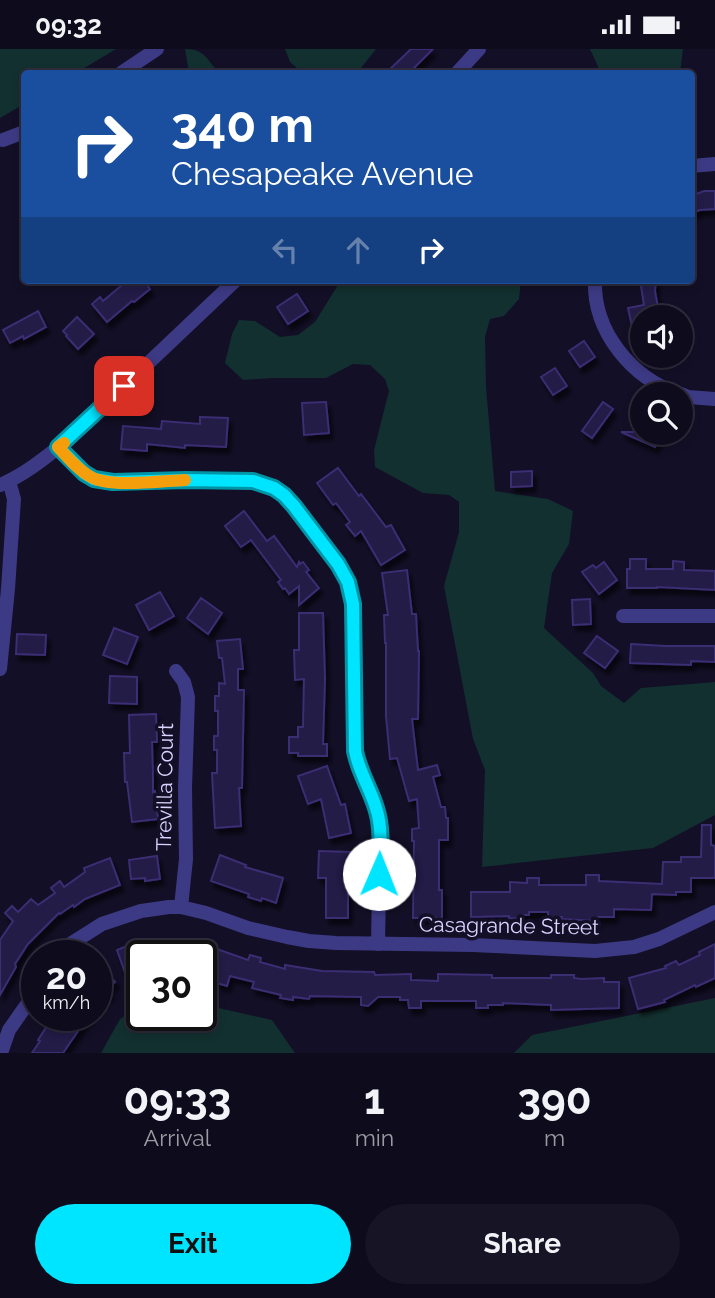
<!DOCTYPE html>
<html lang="en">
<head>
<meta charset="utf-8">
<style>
	body { margin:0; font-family:Raleway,sans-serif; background:#171425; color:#f1f3f6; height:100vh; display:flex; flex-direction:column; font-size:26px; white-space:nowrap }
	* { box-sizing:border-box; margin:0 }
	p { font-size:23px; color:#9b9ba3 }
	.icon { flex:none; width:38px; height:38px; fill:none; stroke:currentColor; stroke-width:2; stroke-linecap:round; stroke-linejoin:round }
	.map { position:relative; height:1004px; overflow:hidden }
	.side { display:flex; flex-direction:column; background:#0e0b1c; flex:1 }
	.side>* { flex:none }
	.guide { position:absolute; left:21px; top:21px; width:674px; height:214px; border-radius:7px; box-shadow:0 4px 10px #0003,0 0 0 2px #2e2b3b; background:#1a4fa0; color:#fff; overflow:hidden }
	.fabs { position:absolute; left:630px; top:256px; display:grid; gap:14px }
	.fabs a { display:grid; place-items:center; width:63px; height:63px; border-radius:50%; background:#0e0b1c; box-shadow:0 4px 10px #0003,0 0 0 2px #2e2b3b; font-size:35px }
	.speed { position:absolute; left:21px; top:891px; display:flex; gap:14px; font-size:35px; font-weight:700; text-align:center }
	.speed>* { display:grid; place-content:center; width:91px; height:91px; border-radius:50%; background:#0e0b1c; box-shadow:0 4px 10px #0003,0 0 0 2px #2e2b3b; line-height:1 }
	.speed small { font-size:18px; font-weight:400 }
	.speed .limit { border:4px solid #111; border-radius:10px; background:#fff; color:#111 }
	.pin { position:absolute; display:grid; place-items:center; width:60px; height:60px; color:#fff; margin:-30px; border-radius:14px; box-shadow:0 4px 10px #0006 }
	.me { position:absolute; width:77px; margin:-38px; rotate:1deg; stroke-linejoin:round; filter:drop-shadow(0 0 5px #0008) }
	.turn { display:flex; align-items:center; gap:24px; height:147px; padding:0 35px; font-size:32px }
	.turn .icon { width:91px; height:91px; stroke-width:2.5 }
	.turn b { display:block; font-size:49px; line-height:60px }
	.lanes { display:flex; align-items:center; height:66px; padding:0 35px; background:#0003; justify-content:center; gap:35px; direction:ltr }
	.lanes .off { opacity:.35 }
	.eta { display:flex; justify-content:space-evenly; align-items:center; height:119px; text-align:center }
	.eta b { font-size:42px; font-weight:700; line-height:49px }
	.button { display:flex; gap:14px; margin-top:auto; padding:14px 35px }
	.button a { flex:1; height:80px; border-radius:42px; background:#00e5ff; color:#111; font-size:28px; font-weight:700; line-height:80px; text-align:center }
	.button a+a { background:#171425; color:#f1f3f6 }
	.status { display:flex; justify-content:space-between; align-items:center; height:49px; padding:0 35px; background:#0e0b1c; direction:ltr }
	.status svg { height:19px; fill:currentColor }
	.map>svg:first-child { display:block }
	.green { fill:#12302f }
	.building { fill:#241b47; stroke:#3b2d73; stroke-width:2; filter:url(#shadow) }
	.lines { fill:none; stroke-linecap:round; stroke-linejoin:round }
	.minor { stroke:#3d3a85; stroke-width:14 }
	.route-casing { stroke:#0095a6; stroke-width:18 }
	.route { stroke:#00e5ff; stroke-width:12 }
	.slow { stroke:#f59e0b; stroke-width:12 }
	.labels { text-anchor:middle; stroke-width:7; stroke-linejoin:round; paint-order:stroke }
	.street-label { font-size:21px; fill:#d9d4ff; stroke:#130f26 }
</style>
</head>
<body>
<div class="status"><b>09:32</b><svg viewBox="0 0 49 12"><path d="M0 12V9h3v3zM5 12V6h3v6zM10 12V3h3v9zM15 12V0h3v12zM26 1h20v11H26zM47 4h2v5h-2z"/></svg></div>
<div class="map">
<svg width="715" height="1004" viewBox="0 0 715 1004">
	<defs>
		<filter id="shadow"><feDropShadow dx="3.5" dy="6" stdDeviation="2" flood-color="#0009"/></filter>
	</defs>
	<rect width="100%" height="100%" fill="#130f26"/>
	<!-- green -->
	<g class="green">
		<path d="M0,0H116L76,24H24V55L0,69Z"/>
		<path d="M185,0C207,0 206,12 220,24H189Z"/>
		<path d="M285,0H376L357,24H296L298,20L290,13Z"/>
		<path d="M590,0H683L680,24H601Z"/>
		<path d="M341,231H521L519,250L504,267L490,270L485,288L486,338L495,442L548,450L573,462L569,495L552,524L544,579L593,624L601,637L624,654L641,639L715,633V766L653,799L482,818L485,721L473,690L444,537L459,483V453L449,446L423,444L375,418L374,401L389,342L385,330L370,316L353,315L326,329H272L243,331L225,314L232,285L239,271L255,272L280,288L298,286L315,273Z"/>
		<path d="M715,949V1004H514L532,986Z"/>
		<path d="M201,955L272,971L295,1004H101L120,970L142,956V966H201Z"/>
	</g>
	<!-- building -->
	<g class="building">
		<path d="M411,0H433L409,24H386Z"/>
		<path d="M704,142H715V160L700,161L691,164V147Z"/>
		<path d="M128,231H143L150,240L134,253L132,252L107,273L92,255L100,248L103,252Z"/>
		<path d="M640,231H656L655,242L659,264L642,267V305H638L628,259L644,256Z"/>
		<path d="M297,245L308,262L288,275L277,258Z"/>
		<path d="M38,262L46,278L24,290L23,287L10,294L3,281Z"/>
		<path d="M77,268L94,285L78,300L66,287L67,286L63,282Z"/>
		<path d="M584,292L595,308L580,318L569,302Z"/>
		<path d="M555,319L567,337L553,346L541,328Z"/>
		<path d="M326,353L329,384L304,386L302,354Z"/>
		<path d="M603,353L613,360L592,389L582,382Z"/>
		<path d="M200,368L228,369L226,398L185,396V399L147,395V402L121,400L123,377L161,380L162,372L200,375Z"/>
		<path d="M621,383H661L655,398Z"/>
		<path d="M338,419L359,447L361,445L386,478L391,476L405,501L381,516L361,482L355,487L346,476L350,473L336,454L333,456L317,434Z"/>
		<path d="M532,422V437L511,438V423Z"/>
		<path d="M244,462L267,492L274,487L297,518L299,513L300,515L303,513L309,521L306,523L319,539L299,556V537L289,545L285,539L283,540L278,533L281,531L251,491L241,498L225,477Z"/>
		<path d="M630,510H646V520H673V512L684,513V521L715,522V541L657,538V539H627V520H630Z"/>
		<path d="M604,513L617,531L599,545L582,523L593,516L596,519Z"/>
		<path d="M407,521L412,565H416L418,602H419L418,670H412L418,721L437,716L440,726L433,728L441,758H445L446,769H448V791H439V841H442V869H413L414,792H412V780L419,779L417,750L409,752L397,709L390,710L386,667V594H385L384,566H388L382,524Z"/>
		<path d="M160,543L174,567L149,581L136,556Z"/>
		<path d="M201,549L222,564L208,585L187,569Z"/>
		<path d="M590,550L591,575L573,576L572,551Z"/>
		<path d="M299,564H323L325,630L323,695H327V707H298V704H289V688H298V678H303L304,630L295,631L294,601H299Z"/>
		<path d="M114,579L138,588L127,615L103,606Z"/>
		<path d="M17,585L46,586L45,606L16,605Z"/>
		<path d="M597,587L618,602L605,619L584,604Z"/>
		<path d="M240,590L243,620H238V641H244L242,739H239L241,777L215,779L212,724H217V701H214V687H218V662H215V647H219V634L225,635L222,609H219L217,592Z"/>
		<path d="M631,595L665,597H715V613L691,612V616L630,614Z"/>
		<path d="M110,627L137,628V655L109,654Z"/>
		<path d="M156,665L157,693H152L153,727V743L155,742L158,770L132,773L127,733H125L124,704H130L129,666Z"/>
		<path d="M327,717L341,756L345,755L351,784L329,789L321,750L308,755L298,727Z"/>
		<path d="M702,776H711V796L715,797V829H691V843H676V846L652,845L651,861L614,860V868H597V872L562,870V868H548V863H529V866H523V870L509,869V867L471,868V843H510V833L527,834V829H539V836H586V826H599V832L662,835L663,813H681V808H701Z"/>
		<path d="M319,802L351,803L350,830H348V869H326V829H318Z"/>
		<path d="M220,806L246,816L245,818L283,829L276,854L262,849L261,852L248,848L249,845L211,832Z"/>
		<path d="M157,807L160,830L145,832V829L131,830L129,811Z"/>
		<path d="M110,809L120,836L85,850L74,858L73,856L60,865L59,864L28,895L15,915L16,918L0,946V891L13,872L5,864L12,857L18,863L31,850L38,856L55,844L51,839L60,832L64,838L85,823L84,819Z"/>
		<path d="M144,890L150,906H142L141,950L133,930L128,932L117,901Z"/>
		<path d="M182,890L197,893L248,911L250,906L261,909L260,913L285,920V916L322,922L374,923L375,926L411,925V931L438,932V925L492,926V929H551V926H574V929L581,930L604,929V933H619V959L551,961V956L503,954V956H488V959H476V952H421V959H409L408,951H400V948H378L368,957L361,956V948L310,947L309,950L293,948V951L280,949L281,946L252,939L254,933L230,927L227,937L217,934V931L202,926L208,906H165L168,893L181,895Z"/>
		<path d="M715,895V929L696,938L695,936L664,951L665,953L638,960L629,929L666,919L665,917L676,912L679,916L700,906L699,903Z"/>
		<path d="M96,912L115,933L107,940L111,944L96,956Z"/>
		<path d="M54,966H89L63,1004H32L40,992L38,991Z"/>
	</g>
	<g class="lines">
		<!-- minor -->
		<g class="minor">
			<path d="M121,24L157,0"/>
			<path d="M457,24L479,0"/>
			<path d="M3,91L24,83"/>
			<path d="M691,117L715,115"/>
			<path d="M595,231C593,283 632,329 679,345"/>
			<path d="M681,345L688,348L715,350"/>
			<path d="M58,398L84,424L94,430L113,434L186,431L253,432L274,439L284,446L294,458L338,515L347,533L353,555L355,702L358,719L377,760L380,781L378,895"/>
			<path d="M0,436C24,426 45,409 65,393L236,231"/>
			<path d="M623,567H715"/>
			<path d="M0,620L8,540L14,450L9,432"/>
			<path d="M176,622L184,633L188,648L185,739L186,810L181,858"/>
			<path d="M61,906L72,894L102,875L141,862L169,858H181L206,864L248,879L287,888L309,892L336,894L473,896L595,902L634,898L659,890L715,863"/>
			<path d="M1,1004L9,981L37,941"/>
		</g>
	</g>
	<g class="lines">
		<defs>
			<path id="route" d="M124,337L58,398L84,424L94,430L113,433L186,431L253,432L274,439L284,446L294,457L338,515L348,533L353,555L355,702C359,723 370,739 376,759C383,780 380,804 379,825"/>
		</defs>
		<!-- route casing -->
		<use href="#route" class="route-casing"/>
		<!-- route -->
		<use href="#route" class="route"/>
		<!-- slow -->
		<path class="slow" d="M64,394L58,398C68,409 78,421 91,428C110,439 162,432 185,431"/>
	</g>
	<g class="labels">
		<!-- street labels -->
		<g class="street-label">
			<text transform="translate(165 738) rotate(-89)" y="7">Trevilla Court</text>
			<text transform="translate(509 877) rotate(1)" y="7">Casagrande Street</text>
		</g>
	</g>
</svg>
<div class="fabs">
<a><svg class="icon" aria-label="sound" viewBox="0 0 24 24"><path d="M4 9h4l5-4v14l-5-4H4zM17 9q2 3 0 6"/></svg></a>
<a><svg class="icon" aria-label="search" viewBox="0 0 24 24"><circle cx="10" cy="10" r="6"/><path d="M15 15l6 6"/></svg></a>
</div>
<div class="speed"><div>20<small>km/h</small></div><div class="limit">30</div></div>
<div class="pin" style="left:124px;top:337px;background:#d93025"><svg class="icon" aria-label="arrive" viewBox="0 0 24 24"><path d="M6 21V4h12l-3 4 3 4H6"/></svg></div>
<svg class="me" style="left:379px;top:825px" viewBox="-20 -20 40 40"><circle r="19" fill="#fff"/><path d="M0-13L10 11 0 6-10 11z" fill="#00e5ff"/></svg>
<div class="guide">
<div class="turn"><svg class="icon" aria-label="right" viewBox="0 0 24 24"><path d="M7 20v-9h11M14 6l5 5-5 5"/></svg><div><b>340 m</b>Chesapeake Avenue</div></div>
<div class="lanes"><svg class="icon off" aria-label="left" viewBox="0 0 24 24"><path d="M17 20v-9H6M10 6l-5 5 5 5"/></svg><svg class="icon off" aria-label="ahead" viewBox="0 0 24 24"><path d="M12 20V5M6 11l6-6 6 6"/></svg><svg class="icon" aria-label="right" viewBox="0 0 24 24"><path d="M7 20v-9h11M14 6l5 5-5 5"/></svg></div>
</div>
</div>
<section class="side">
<div class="eta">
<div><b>09:33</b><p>Arrival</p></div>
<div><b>1</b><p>min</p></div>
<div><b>390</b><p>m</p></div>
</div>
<div class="button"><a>Exit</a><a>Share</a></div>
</section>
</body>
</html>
